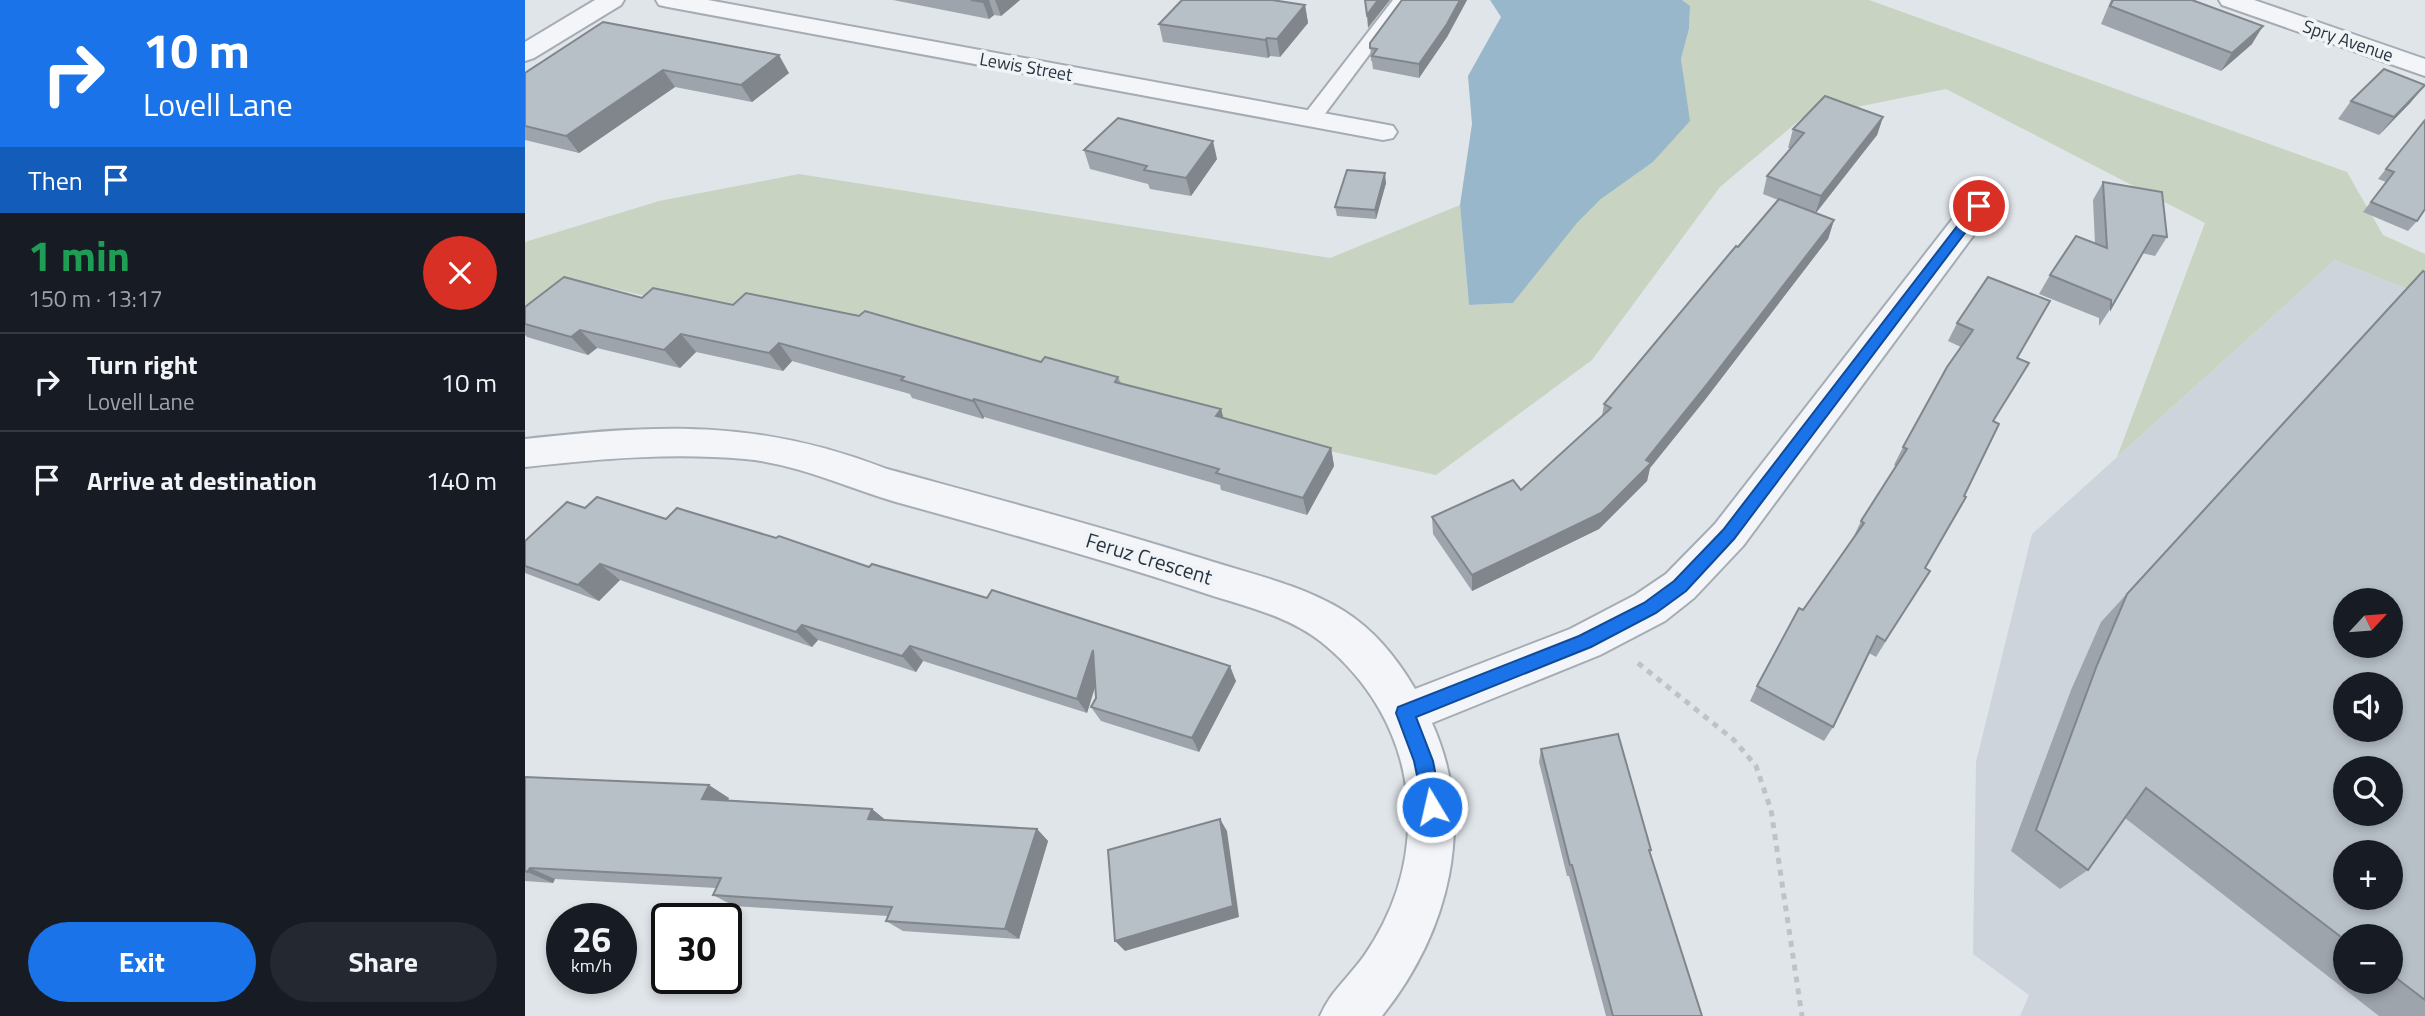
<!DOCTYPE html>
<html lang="en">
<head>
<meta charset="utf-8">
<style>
	body { margin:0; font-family:"Titillium Web",sans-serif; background:#242831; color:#f1f3f6; height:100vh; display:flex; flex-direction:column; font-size:26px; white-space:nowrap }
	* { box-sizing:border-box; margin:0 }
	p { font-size:23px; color:#9ea1a6 }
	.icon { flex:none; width:38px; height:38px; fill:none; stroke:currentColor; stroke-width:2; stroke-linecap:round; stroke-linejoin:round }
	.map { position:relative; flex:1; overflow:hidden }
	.details { display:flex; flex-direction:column; background:#171b24; width:525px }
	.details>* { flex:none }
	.banner { background:#1a73e8; color:#fff; overflow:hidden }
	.needle { width:46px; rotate:64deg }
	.tools { position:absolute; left:1808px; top:588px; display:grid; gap:14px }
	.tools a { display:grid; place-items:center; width:70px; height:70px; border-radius:50%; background:#171b24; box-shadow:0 4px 10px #0003; font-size:35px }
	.speed { position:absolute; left:21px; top:903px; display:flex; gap:14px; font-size:35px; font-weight:700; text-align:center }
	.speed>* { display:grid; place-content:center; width:91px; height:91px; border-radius:50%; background:#171b24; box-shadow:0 4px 10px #0003; line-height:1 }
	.speed small { font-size:18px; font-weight:400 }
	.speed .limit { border:4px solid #111; border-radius:10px; background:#fff; color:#111 }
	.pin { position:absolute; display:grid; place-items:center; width:60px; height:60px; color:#fff; margin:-30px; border:4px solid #fff; border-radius:50%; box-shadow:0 2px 7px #0007 }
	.me { position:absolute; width:77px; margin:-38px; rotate:351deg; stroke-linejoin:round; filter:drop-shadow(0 0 5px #0008) }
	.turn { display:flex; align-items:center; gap:24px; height:147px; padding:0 28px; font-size:32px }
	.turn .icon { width:91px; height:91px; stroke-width:2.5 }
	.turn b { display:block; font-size:49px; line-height:60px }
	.then { display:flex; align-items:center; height:66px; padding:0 28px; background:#0003; gap:14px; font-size:26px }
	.round { display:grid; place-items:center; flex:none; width:74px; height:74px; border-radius:37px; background:#242831 }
	.overview { display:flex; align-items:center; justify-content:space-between; height:119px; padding:0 28px }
	h1 { font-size:42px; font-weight:700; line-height:52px; color:#1e9e55 }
	.primary-button { display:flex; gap:14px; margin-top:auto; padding:14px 28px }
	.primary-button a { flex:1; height:80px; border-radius:42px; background:#1a73e8; color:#fff; font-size:28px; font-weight:700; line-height:80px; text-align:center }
	.primary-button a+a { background:#242831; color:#f1f3f6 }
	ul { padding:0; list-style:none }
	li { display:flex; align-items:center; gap:21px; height:98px; padding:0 28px; border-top:2px solid #363941 }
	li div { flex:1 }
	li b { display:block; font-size:26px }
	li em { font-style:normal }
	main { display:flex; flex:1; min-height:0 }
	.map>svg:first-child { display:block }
	.built { fill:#ced4dc; fill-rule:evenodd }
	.green { fill:#c8d4c1 }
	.water { fill:#99b7cb }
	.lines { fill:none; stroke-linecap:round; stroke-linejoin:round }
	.service-casing { stroke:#a5acb4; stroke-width:4 }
	.minor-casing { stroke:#a5acb4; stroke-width:4 }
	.path { stroke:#bec3c9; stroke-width:5; stroke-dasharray:6 6; stroke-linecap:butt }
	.service { fill:#f3f5f8; fill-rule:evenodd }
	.minor { fill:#f3f5f8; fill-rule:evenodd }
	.wall { fill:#9da4ab; fill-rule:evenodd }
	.shaded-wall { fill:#80868b }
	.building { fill:#b7bfc7; stroke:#80868b; stroke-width:2; fill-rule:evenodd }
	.route { fill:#1a73e8; stroke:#114b97; stroke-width:2 }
	.labels { text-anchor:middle; stroke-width:7; stroke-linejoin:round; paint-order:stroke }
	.far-street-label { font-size:18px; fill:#283442; stroke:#f0f4f7 }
	.street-label { font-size:21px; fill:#283442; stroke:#f0f4f7 }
</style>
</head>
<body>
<main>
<section class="details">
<div class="banner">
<div class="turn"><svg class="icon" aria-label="right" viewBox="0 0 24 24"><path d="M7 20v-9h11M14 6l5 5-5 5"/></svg><div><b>10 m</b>Lovell Lane</div></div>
<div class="then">Then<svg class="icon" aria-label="arrive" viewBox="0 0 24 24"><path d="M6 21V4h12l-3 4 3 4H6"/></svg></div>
</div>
<div class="overview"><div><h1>1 min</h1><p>150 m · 13:17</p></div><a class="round" style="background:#d93025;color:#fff"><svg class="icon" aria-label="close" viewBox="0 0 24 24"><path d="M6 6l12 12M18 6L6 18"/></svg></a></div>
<ul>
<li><svg class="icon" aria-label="right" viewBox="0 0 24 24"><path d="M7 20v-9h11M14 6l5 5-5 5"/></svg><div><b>Turn right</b><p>Lovell Lane</p></div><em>10 m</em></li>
<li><svg class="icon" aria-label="arrive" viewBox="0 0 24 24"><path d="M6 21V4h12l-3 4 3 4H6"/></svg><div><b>Arrive at destination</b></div><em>140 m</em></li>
</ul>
<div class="primary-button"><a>Exit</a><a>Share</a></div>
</section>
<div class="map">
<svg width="1900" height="1016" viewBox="0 0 1900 1016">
	<rect width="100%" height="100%" fill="#e0e5ea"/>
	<!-- built -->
	<path class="built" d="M1810,260L1900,296V1016H1495L1504,995L1448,954L1451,762L1507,534ZM1820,600H1866V646H1820ZM1820,684H1866V730H1820ZM1820,768H1866V814H1820ZM1820,852H1866V898H1820ZM1820,936H1866V982H1820Z"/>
	<!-- green -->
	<path class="green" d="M1157,0H1344L1822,172L1858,235L1900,254V296L1810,260L1592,457L1680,223L1421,89L1277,118L1195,187L1067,360L911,475L41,278L0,317V242L134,201L274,174L805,258L935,205L944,305L988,303L1052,223L1076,199L1128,162L1164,121L1156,59L1164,29L1165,7Z"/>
	<!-- water -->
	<path class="water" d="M965,0H1157L1165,6L1164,29L1156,59L1165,121L1128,162L1076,199L1052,223L988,303L944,305L935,205L947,124L943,76L976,17Z"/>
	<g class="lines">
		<defs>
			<path id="service" d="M868,0H885L793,123H779L777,119L779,115Z"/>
			<g id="minor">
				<path d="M70,0H99L96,5L9,58L0,61V42Z"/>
				<path d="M131,0H183L858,124L868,126L872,132L868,138L858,140L143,7L134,5Z"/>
				<path d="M1694,0H1729L1900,59V76L1697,5Z"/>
				<path d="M1454,197L1465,199L1469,206L1465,213L1218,546L1169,598L1140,621L1075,655L907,723C952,823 924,932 857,1016H795C805,992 824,977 839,956C872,908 888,853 882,795C876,733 843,679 795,641C760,614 714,605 673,591C573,558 472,530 371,502C320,487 273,464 220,459C146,452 73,459 0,467V439C135,424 233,419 362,469C468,498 574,526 679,559C726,574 777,585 819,611C849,630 872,658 890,689L1045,629L1110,595L1141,574L1190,524L1443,199Z"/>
			</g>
		</defs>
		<!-- service casing -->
		<use href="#service" class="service-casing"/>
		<!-- minor casing -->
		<use href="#minor" class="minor-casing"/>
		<!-- path -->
		<path class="path" d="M1113,663L1209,740L1231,766L1246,810L1277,1016"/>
		<!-- service -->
		<use href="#service" class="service"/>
		<!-- minor -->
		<use href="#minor" class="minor"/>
	</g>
	<!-- wall -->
	<g class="wall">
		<path d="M368,0H495L476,16L469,15L464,19Z"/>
		<path d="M877,0H942L922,37L894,78L848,69L847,61H846L845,43Z"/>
		<path d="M1586,0H1667L1727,44L1696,71L1576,24Z"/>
		<path d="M780,5L783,23L755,57L745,56L743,58L638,42L634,24Z"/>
		<path d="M78,22L264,73L227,102L150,87L54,153L0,140V73Z"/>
		<path d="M1900,85L1885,103L1854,135L1813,119L1826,101Z"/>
		<path d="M1358,117L1352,135L1291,213L1309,220L1303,239L1179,401L1125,468L1122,481L1074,529L947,591L908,534L907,517L996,490L1077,416L1079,404L1253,200L1238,194L1242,176L1266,148H1263L1268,129Z"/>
		<path d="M1900,120L1892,221L1883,231L1838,212L1861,182L1853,179Z"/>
		<path d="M559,150L692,159L666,196L625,189L623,184L565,169Z"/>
		<path d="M1578,182L1642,237L1630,256L1617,253L1586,308L1574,326V318L1514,294L1525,275L1570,244L1568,200Z"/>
		<path d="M861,183L851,219L812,216L810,207Z"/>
		<path d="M1900,272V1016H1854L1600,818L1563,870L1535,889L1486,851L1546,690L1576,622L1868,303ZM1820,936H1866V982H1820Z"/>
		<path d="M1463,277L1492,358L1469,421L1400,568L1405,571L1351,657L1344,653L1308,727L1299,741L1225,701L1232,686L1278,610L1328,538L1336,521L1371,466L1369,465L1378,447L1436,347L1423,341L1432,323Z"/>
		<path d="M117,298L208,305L516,362L593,377L596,383L696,409L698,418L806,448L809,466L782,515L696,490L695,485L459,417L458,419L387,398L385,394L267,361L258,371L171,352L155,368L72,348L63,355L2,337L0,335V307Z"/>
		<path d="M60,508L141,519L344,567L711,681L674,752L576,721L566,707L571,698L570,686L562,713L398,661L391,672L293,640L287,647L95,580L74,601L0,573V541Z"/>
		<path d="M1016,749L1126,850L1125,854L1177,1016H1081L1044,876H1042L1014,762Z"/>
		<path d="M0,777L204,798L203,800L347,809L360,820L512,829L523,841L494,939L378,931L361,921L363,916L209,906L188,895L191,888L30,879L28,883L0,881Z"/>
	</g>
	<!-- shaded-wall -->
	<g class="shaded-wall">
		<path d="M461,0H464L469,15L464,19L458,2Z"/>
		<path d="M470,0H495L476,16Z"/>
		<path d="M853,0H865L843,28L842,15Z"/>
		<path d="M935,0H942L922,37L894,78V64Z"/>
		<path d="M780,5L783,23L755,57L752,39Z"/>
		<path d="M1738,26L1727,44L1696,71L1707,53Z"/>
		<path d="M742,38L745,56L743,58L740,40Z"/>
		<path d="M254,55L264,73L227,102L216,85Z"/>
		<path d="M138,70L150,87L54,153L41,136Z"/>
		<path d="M1900,85L1885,103L1854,135L1869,117Z"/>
		<path d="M1358,117L1352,135L1290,214L1296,196Z"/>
		<path d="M688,141L692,159L666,196L661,178Z"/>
		<path d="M860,173L861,183L851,219L850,210Z"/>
		<path d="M1309,220L1303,239L1179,401L1125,468L1122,481L1074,529L947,591V575Z"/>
		<path d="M55,330L72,348L63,355L46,337Z"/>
		<path d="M156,334L171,352L155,368L139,350Z"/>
		<path d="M254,343L267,361L258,371L244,353Z"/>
		<path d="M449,399L459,417L458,419L448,401Z"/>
		<path d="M696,409L701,427L691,416Z"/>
		<path d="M806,448L809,466L782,515L778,498Z"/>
		<path d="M75,564L95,580L74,601L53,585Z"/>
		<path d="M277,625L293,640L287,647L271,632Z"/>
		<path d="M385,646L398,661L391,672L377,656Z"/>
		<path d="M568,650L577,665L562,713L552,699Z"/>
		<path d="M705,666L711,681L674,752L667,738Z"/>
		<path d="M184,785L204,798L197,812L177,799Z"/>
		<path d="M347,809L363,822L343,819Z"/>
		<path d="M695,819L702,831L714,917L600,951L590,941Z"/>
		<path d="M512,829L523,841L494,939L480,929Z"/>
		<path d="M5,868L30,879L28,883L2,872Z"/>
	</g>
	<!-- building -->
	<g class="building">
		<path d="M446,0H461L458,2Z"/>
		<path d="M657,0H747L780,5L752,39L742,38L740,40L634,24Z"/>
		<path d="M840,0H853L842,15Z"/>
		<path d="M877,0H935L922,24L894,64L847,56L852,49L845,48V43Z"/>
		<path d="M1588,0H1667L1738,26L1707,53L1585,6Z"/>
		<path d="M78,22L254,55L216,85L138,70L41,136L0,126V73Z"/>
		<path d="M1859,69L1900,85L1869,117L1826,101Z"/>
		<path d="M1300,96L1358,117L1296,196L1242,176L1279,133L1268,129Z"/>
		<path d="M593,118L688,141L661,178L619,170L622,166L559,150Z"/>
		<path d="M1900,120V209L1892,221L1846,202L1869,172L1861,169Z"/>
		<path d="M822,170L860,173L850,210L810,207Z"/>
		<path d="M1578,182L1637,192L1642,237L1628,235L1586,308V300L1525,275L1551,236L1582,248Z"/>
		<path d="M1254,199L1309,220L1183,383L1121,460L1126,463L1076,513L947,575L907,517L988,480L996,490L1086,408L1079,404L1211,246L1213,247Z"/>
		<path d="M1898,271L1900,272V1000L1866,974V936H1820V940L1621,788L1563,870L1511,830L1572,665L1602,594ZM1820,600H1866V646H1820ZM1820,684H1866V730H1820ZM1820,768H1866V814H1820ZM1820,852H1866V898H1820Z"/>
		<path d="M39,277L117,298L128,288L208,305L221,293L334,316L340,311L516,362L520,357L593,377L590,382L696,409L691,416L806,448L778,498L691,473L694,469L449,399L448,401L376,380L379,377L254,343L244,353L156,334L139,350L55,330L46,337L0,324V307Z"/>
		<path d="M1463,277L1525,301L1492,358L1504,363L1468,421L1474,424L1439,496L1441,497L1400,568L1405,571L1360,641L1352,636L1308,727L1232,686L1274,608L1278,610L1339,523L1336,521L1382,449L1378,447L1422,367L1448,330L1432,323Z"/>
		<path d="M72,497L141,519L152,508L251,538L254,536L344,567L347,564L462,598L467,590L705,666L667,738L566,707L571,698L568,650L552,699L385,646L377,656L277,625L271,632L75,564L53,585L0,566V541L42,502L60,508Z"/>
		<path d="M1093,734L1126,850H1124L1177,1016H1088L1047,865H1045L1016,749Z"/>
		<path d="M0,777L184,785L177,799L347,809L343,819L512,829L480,929L361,921L367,907L188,895L196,878L5,868L2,872L0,871Z"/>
		<path d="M695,819L708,906L590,941L583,850Z"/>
	</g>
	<!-- route -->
	<path class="route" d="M1454,202L1458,203V209L1209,539L1161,591L1131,613L1066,647L891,717L908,761L917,807L914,814L907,816L900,814L889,761L871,713L873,707L1054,636L1119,603L1149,581L1198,530L1450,203Z"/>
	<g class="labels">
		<!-- far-street labels -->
		<g class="far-street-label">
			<text transform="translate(1823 41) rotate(19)" y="6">Spry Avenue</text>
			<text transform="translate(501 67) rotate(10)" y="6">Lewis Street</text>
		</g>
		<!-- street labels -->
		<g class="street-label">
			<text transform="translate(624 559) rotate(17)" y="7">Feruz Crescent</text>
		</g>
	</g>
</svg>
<div class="tools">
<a><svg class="needle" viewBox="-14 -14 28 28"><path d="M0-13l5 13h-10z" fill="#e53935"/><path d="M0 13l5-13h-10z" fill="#9ea1a6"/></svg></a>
<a><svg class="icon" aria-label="sound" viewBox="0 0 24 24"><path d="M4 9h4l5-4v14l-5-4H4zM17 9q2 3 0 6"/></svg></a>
<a><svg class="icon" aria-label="search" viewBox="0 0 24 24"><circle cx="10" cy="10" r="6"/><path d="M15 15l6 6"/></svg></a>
<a>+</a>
<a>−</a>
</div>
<div class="speed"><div>26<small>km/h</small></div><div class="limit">30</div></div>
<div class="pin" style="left:1454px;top:206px;background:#d93025"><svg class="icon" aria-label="arrive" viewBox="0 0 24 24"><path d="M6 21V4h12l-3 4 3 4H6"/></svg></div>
<svg class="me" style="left:907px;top:807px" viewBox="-20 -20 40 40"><circle r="17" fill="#1a73e8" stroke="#fff" stroke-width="3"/><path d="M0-11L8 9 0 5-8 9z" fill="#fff"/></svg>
</div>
</main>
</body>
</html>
